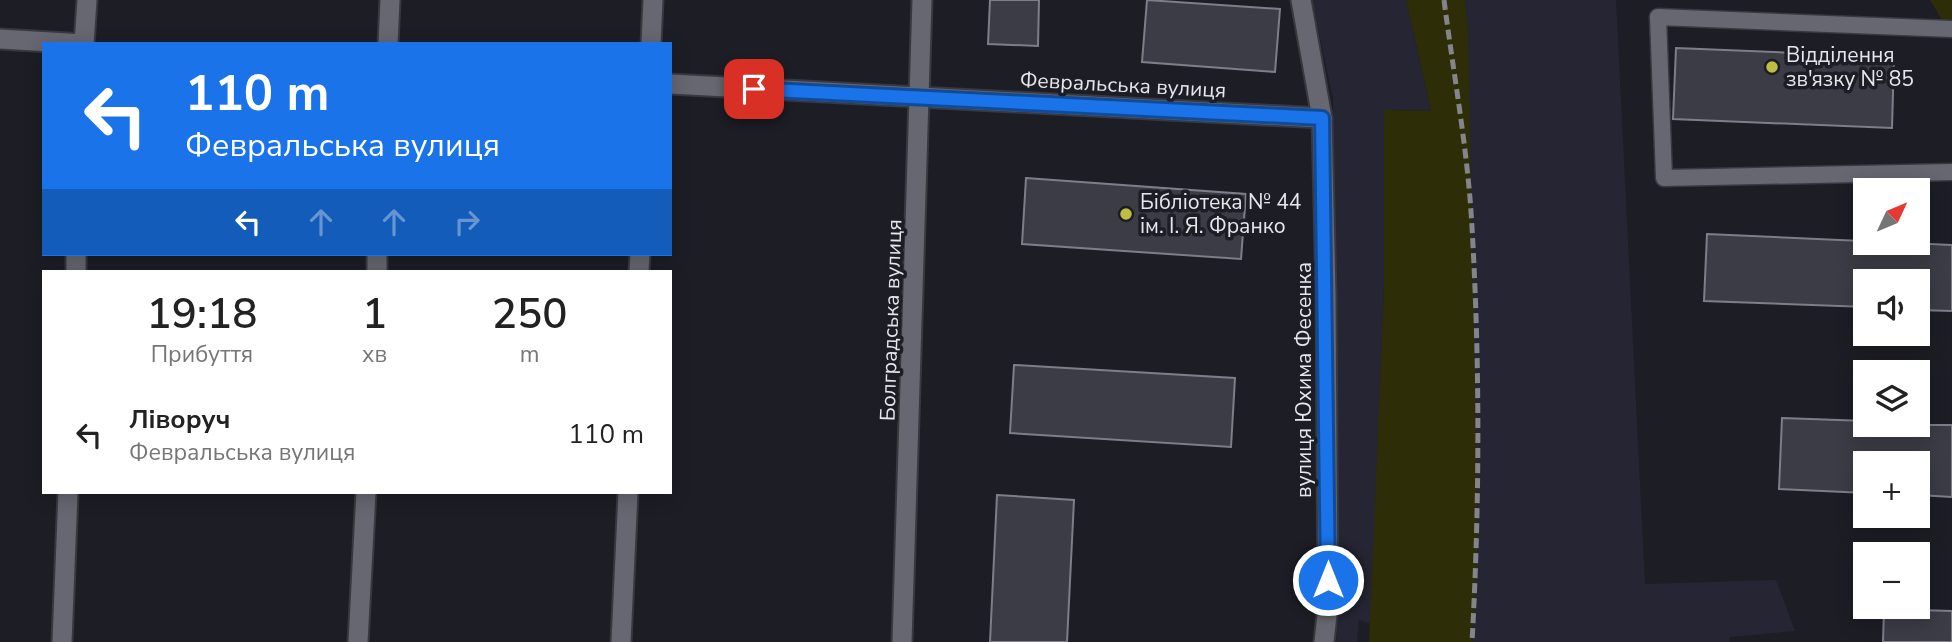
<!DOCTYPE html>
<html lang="uk">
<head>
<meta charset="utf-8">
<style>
	body { margin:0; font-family:"Nunito Sans",sans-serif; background:#f2f2f2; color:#222; height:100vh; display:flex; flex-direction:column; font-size:26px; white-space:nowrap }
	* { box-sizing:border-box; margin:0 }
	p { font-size:23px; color:#767676 }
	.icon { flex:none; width:38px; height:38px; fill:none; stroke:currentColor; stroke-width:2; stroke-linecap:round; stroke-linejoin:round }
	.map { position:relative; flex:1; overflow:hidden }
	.side { position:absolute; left:42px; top:270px; width:630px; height:224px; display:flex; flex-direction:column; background:#fff; border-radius:0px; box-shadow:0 4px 18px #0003 }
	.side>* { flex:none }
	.banner { position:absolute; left:42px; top:42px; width:630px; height:214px; border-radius:0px; box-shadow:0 4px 18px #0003; background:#1a73e8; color:#fff; overflow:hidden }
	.needle { width:46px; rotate:46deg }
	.fabs { position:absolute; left:1853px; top:178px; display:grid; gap:14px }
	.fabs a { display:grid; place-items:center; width:77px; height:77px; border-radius:0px; background:#fff; box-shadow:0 4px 18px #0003; font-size:35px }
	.pin { position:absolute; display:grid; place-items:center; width:60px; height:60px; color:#fff; margin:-30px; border-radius:14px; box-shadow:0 4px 10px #0006 }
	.me { position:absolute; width:77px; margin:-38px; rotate:0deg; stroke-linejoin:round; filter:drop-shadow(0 0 5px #0008) }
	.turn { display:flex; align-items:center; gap:24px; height:147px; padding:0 28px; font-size:32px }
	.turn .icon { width:91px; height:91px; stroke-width:2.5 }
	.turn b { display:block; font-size:49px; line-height:60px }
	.lanes { display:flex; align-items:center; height:66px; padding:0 28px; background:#0003; justify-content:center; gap:35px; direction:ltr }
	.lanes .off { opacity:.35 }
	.eta { display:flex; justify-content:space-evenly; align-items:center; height:119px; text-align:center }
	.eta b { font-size:42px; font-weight:600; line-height:49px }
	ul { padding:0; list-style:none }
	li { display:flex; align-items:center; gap:21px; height:91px; padding:0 28px }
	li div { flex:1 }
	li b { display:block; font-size:26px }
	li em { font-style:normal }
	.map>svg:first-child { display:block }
	.built { fill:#252533 }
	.green { fill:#2d2d08 }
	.building { fill:#3c3c46; stroke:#7e7e89; stroke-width:2 }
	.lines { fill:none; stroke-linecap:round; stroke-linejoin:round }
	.service-casing { stroke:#38383f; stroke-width:19 }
	.minor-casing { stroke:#38383f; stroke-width:23 }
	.service { stroke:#676771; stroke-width:16 }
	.minor { stroke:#676771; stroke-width:19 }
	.rail { stroke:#84848b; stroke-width:5; stroke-dasharray:10 5; stroke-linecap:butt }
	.route-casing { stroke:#114b97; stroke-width:18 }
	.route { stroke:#1a73e8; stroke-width:12 }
	.poi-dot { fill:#bebf42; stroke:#1d1d25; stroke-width:2.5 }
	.labels { text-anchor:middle; stroke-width:7; stroke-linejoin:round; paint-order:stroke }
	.poi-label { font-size:21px; fill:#e6e6ec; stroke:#1d1d25; text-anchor:start }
	.street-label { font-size:21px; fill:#e6e6ec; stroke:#1d1d25 }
</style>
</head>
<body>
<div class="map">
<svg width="1952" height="642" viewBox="0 0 1952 642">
	<rect width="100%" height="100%" fill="#1d1d25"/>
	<!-- built -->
	<g class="built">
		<path d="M1312,0H1406L1431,111L1384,110V288L1371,624L1359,620L1357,642H1336L1339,608L1333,99Z"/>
		<path d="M1465,0H1616L1645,584L1776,580L1795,631L1730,637L1729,642H1467L1468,32Z"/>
	</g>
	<!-- green -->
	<g class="green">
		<path d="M1406,0H1465L1468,32L1478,538L1472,642H1369L1384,288V110L1431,111Z"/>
		<path d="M1930,0H1952V37Z"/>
	</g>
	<!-- building -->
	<g class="building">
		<path d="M990,0H1039L1038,46L988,44Z"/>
		<path d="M1147,0L1280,9L1275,72L1142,62Z"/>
		<path d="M1676,48L1894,57L1892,128L1673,119Z"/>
		<path d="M1026,178L1246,194L1241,259L1022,244Z"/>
		<path d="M1707,234L1952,245V311L1918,310V282H1866V307L1704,301Z"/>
		<path d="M1014,365L1235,378L1231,447L1010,433Z"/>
		<path d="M1782,418L1866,421V425H1952V497L1918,495V464H1866V493L1779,489Z"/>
		<path d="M997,495L1074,500L1067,642H990Z"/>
		<path d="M1884,609L1952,611V642H1883Z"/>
	</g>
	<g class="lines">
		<defs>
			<path id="service" d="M1952,29L1658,17L1664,178L1952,172"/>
			<g id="minor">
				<path d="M1301,0L1322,118L1326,295L1328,606L1324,642"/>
				<path d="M0,39L84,44"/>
				<path d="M84,44L87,0"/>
				<path d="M388,44L390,0"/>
				<path d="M651,44L653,0"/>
				<path d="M670,84L1322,118"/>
				<path d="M76,271V254"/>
				<path d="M377,271V254"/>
				<path d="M639,271L640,254"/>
				<path d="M62,642L68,492"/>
				<path d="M358,642L366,492"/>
				<path d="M621,642L628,492"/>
				<path d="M902,642L922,0"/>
			</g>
		</defs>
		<!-- service casing -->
		<use href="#service" class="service-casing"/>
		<!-- minor casing -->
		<use href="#minor" class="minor-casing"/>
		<!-- service -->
		<use href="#service" class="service"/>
		<!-- minor -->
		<use href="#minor" class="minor"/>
		<!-- rail -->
		<path class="rail" d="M1444,0C1453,70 1466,141 1471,211C1480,354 1480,499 1472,642"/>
	</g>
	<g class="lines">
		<defs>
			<path id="route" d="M754,89L1322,118L1328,580"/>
		</defs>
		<!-- route casing -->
		<use href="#route" class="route-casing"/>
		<!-- route -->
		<use href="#route" class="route"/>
	</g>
	<!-- markers -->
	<g class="poi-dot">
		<circle cx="1772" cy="67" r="7"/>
		<circle cx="1126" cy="214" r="7"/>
	</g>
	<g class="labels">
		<!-- poi labels -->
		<g class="poi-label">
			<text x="1786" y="62">Відділення<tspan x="1786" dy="24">зв'язку № 85</tspan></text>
			<text x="1140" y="209">Бібліотека № 44<tspan x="1140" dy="24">ім. І. Я. Франко</tspan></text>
		</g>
		<!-- street labels -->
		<g class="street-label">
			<text transform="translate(1123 85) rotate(3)" y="7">Февральська вулиця</text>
			<text transform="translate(891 320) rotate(-88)" y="7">Болградська вулиця</text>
			<text transform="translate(1304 380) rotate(-90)" y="7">вулиця Юхима Фесенка</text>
		</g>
	</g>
</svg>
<div class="fabs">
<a><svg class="needle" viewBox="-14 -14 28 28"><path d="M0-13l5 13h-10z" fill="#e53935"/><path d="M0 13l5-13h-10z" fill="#767676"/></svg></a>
<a><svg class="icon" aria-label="sound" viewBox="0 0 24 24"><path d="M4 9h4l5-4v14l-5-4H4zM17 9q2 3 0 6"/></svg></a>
<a><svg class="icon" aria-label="layers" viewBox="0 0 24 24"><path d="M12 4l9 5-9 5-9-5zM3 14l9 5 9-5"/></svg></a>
<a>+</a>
<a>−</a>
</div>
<div class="pin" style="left:754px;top:89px;background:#d93025"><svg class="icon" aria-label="arrive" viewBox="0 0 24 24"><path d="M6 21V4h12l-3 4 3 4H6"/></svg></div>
<svg class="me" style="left:1328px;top:580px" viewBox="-20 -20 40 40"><circle r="17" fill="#1a73e8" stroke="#fff" stroke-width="3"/><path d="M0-11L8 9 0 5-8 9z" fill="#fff"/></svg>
<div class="banner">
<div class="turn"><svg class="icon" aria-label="left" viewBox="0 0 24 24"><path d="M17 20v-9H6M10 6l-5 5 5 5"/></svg><div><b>110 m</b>Февральська вулиця</div></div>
<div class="lanes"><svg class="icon" aria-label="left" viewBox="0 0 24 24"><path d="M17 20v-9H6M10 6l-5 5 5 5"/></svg><svg class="icon off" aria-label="ahead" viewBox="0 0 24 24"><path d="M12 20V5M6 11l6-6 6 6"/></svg><svg class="icon off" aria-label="ahead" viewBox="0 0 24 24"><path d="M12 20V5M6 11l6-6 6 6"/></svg><svg class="icon off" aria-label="right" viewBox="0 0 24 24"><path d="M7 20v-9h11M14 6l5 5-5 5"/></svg></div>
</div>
<section class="side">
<div class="eta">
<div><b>19:18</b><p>Прибуття</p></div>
<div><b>1</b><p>хв</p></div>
<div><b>250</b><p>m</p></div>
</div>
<ul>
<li><svg class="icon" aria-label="left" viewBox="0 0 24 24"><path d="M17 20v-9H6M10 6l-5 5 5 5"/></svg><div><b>Ліворуч</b><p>Февральська вулиця</p></div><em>110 m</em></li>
</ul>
</section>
</div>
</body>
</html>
